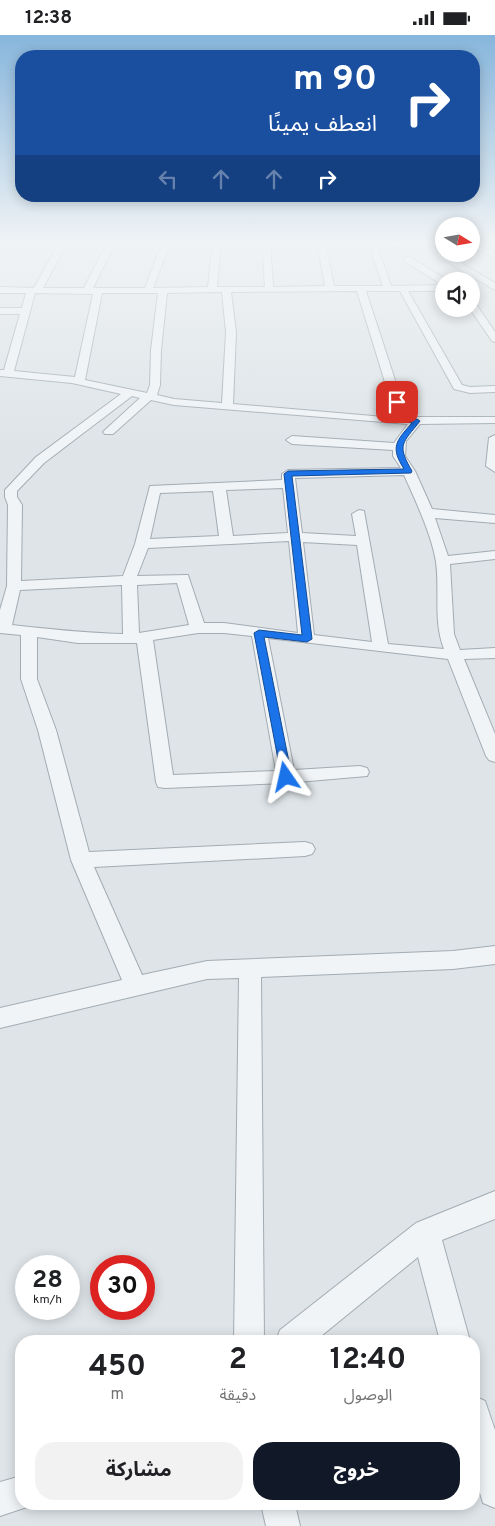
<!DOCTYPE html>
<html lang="ar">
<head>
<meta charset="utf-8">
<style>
	body { margin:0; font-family:Overpass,"Noto Sans Arabic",sans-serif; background:#f2f2f2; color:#202124; direction:rtl; height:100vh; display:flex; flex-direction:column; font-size:19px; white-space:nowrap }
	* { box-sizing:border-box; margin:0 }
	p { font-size:16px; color:#757577 }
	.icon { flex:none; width:28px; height:28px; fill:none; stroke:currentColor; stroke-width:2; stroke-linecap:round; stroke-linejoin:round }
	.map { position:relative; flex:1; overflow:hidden; direction:ltr }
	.sheet { position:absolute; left:15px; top:1300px; width:465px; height:175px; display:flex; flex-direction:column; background:#fff; border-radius:20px; box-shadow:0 2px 12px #0003; direction:rtl }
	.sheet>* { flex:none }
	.banner { position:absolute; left:15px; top:15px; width:465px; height:152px; border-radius:20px; box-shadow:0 2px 12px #0003; direction:rtl; background:#1a4fa0; color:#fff; overflow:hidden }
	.needle { width:32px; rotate:101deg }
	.tools { position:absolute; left:435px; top:182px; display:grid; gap:10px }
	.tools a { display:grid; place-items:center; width:45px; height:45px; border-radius:50%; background:#fff; box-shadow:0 2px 12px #0003; font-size:25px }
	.speed { position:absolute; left:15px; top:1220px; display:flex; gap:10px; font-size:25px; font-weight:700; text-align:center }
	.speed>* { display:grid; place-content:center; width:65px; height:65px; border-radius:50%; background:#fff; box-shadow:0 2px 12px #0003; line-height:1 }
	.speed small { font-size:12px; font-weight:400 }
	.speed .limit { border:8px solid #d22; background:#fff; color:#111 }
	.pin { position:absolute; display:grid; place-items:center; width:42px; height:42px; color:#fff; margin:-21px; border-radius:10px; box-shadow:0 2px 8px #0006 }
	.me { position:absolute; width:55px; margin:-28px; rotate:349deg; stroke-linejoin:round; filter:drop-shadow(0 0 4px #0008) }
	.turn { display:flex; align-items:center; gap:18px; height:105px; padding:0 20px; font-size:22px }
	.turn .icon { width:65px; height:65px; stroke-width:2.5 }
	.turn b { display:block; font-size:35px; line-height:42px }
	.lanes { display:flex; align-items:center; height:48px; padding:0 20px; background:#0003; justify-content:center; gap:25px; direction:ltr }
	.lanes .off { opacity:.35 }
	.eta { display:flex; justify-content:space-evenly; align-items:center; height:85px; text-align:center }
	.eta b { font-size:30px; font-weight:700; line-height:35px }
	.button { display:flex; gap:10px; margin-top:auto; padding:10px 20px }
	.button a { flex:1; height:58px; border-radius:20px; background:#111827; color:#fff; font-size:20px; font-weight:700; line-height:58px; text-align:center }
	.button a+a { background:#f2f2f2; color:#202124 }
	.status { display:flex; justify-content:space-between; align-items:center; height:35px; padding:0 25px; background:#fff; direction:ltr }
	.status svg { height:14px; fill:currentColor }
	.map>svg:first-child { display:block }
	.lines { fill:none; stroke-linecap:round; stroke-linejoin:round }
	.minor-casing { stroke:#a3acb2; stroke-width:2 }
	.minor { fill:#f1f4f7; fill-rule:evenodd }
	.route { fill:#1a73e8; stroke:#114b97 }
</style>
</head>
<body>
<div class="status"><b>12:38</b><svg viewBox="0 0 49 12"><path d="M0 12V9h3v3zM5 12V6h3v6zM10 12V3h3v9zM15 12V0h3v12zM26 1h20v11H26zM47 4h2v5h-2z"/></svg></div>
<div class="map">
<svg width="495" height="1491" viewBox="0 0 495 1491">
	<rect width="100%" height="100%" fill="#dee4e8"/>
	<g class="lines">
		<defs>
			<g id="minor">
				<path d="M10,206L0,212L1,206Z"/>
				<path d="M60,206H68L43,253H84L108,206H116L93,253H145L163,206H171L153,253L208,252L213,206H221L217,252H265L262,206H270L273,252L325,251L317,206H325L334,251H383L368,206H376L377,209L444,206V209L378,213L391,251L444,250V256H408L462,350L470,352L495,351V357L470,358L454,354L400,256H366L407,382H495V388L420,389L406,406L405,421L415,436L432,474L495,480V488L435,483L448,521L495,516V524L450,529L454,599L460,615L495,613V623L464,624L495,699V727L489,725L486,721L448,624L268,603L294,735L360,731L367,733L369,737L367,741L286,748L165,753L158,752L156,747L137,608H78L37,602V644L56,695L89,817L305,807L312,809L315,814L312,819L305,821L94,832L142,940L207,926L453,916L495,911V929L453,934L261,942L264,1306H234L239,943L207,944L0,993V973L122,945L71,825L38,695L21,644V600L0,598V575L7,551L8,470L5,462V455L36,422L121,359L72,348L0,341V335H4L20,279H0V273H22L26,258H0V252L34,253ZM357,256L396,383L233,369L236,297L231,257ZM222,257L226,297L222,368L174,364L157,360L160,350L161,315L167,258ZM35,258L93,259L75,342L14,336ZM102,258H158L151,315L150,350L147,358L85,345ZM132,361L140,363L105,395L103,397L105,399H113L151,365L174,370L408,389L394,408L292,401L286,405L292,409L393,415V421L401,433L288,435L282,439V445L150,451L135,509L123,541L21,546L22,470L17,462V456L44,428ZM404,440C415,464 432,501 436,527C440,556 433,586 444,614L388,609L364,476L359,475L352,479L356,501L302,498L295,443ZM283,453L288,498L233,501L226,455ZM213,456L219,501L150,504L160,458ZM289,506L298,598L224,588H204L188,540L137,541L148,513ZM303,507L357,510L372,607L314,600ZM177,548L189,590L139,598L137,550ZM122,550L123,599C85,598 48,594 12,590L20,555ZM198,598H224L252,601L276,736L173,740L153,605Z"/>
				<path d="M471,207L495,218V223L471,212Z"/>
				<path d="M437,217H443L495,248V255L437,221Z"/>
				<path d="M404,222H410L448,246H444V249H441L404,226Z"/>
				<path d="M471,265L474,266L495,297V307L492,306L470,274Z"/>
				<path d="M495,400V437L486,431L489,403Z"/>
				<path d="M495,1156V1184L442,1205L470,1306H440L418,1222L315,1306H276L280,1295L416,1188Z"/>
				<path d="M474,1361L485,1366L495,1395V1473L483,1468L474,1438Z"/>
				<path d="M21,1441V1469L33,1470L0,1481V1447Z"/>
				<path d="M261,1469H295L300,1491H266Z"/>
			</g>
		</defs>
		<!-- minor casing -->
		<use href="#minor" class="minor-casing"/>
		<!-- minor -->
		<use href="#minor" class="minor"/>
	</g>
	<!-- sky -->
	<linearGradient id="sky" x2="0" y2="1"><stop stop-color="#87b6dc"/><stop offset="0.5" stop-color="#f0f3f5"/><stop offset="1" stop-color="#f0f3f5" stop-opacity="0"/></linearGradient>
	<rect width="495" height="414" fill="url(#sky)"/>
	<!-- route -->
	<path class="route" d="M397,365L400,367L406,384H417L420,386C403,408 396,409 412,436L411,438L292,441L312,604L307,607L264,602L292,742L290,745H282L254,598L259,595L302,600L284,439L288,436L404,434C390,412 396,406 412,388L400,386L394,367Z"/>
</svg>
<div class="tools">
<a><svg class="needle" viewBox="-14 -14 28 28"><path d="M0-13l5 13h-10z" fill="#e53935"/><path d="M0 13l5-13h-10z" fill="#757577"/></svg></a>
<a><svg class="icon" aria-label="sound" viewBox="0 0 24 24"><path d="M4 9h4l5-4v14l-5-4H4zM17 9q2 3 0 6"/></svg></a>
</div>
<div class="speed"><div>28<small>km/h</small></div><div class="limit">30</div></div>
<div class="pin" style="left:397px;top:367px;background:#d93025"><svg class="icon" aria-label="arrive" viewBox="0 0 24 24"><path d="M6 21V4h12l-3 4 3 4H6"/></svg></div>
<svg class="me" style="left:286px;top:742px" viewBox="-20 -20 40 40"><path d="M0-17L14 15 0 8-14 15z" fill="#1a73e8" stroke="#fff" stroke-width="4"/></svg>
<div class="banner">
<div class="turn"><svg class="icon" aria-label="right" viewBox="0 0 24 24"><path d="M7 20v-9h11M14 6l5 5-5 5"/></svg><div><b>90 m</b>انعطف يمينًا</div></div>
<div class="lanes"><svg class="icon off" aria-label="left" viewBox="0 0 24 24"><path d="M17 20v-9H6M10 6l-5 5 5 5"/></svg><svg class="icon off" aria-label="ahead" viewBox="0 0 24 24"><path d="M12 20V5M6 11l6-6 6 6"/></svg><svg class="icon off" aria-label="ahead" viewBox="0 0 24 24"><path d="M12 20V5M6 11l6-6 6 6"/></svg><svg class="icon" aria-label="right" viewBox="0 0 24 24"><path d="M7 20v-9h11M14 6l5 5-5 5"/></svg></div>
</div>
<section class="sheet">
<div class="eta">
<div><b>12:40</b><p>الوصول</p></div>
<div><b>2</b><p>دقيقة</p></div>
<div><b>450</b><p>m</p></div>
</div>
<div class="button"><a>خروج</a><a>مشاركة</a></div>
</section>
</div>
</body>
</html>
